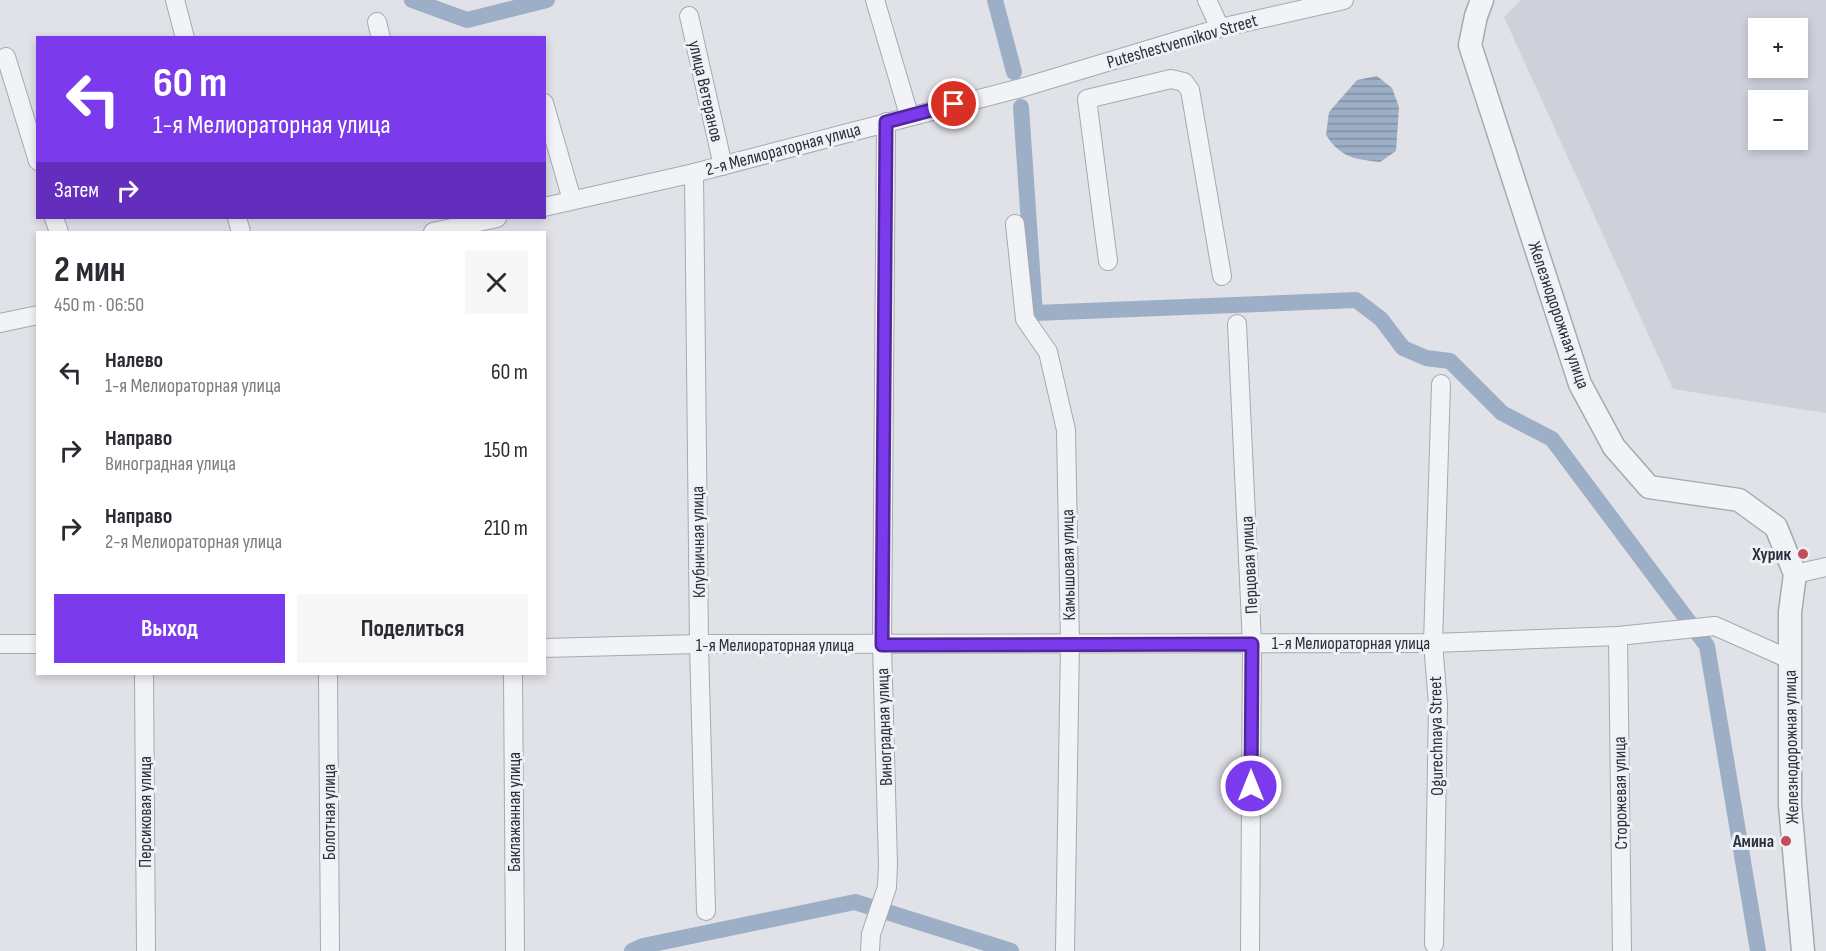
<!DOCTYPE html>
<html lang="ru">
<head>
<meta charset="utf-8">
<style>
	body { margin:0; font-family:"Sofia Sans Condensed",sans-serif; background:#f7f7f7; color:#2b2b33; height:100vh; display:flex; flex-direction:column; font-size:22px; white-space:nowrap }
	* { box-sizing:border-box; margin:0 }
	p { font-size:20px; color:#7c7c81 }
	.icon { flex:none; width:33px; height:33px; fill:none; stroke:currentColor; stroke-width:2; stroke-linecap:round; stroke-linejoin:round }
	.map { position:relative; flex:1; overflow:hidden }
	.details { position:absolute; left:36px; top:231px; width:510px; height:444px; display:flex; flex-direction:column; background:#fff; border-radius:0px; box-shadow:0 3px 9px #0003 }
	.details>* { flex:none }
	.hud { position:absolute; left:36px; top:36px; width:510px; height:183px; border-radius:0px; box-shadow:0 3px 9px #0003; background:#7c3aed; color:#fff; overflow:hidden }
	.buttons { position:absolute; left:1748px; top:18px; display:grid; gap:12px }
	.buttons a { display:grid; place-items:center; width:60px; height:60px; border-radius:0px; background:#fff; box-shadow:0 3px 9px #0003; font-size:30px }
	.pin { position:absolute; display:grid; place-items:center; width:51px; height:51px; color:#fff; margin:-26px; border:3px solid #fff; border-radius:50%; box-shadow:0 2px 6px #0007 }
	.me { position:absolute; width:66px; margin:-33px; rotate:0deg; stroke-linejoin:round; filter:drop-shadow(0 0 4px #0008) }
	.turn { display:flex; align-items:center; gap:21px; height:126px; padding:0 18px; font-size:27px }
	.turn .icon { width:78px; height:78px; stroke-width:2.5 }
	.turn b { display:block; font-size:42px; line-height:51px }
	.then { display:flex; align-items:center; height:57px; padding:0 18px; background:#0003; gap:12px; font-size:22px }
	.round { display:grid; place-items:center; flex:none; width:63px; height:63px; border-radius:0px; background:#f7f7f7 }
	.summary { display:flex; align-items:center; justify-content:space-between; height:102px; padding:0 18px }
	h1 { font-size:36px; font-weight:700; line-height:45px }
	.cta { display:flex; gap:12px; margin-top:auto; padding:12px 18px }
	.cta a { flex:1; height:69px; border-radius:0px; background:#7c3aed; color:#fff; font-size:24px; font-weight:700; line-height:69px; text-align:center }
	.cta a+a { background:#f7f7f7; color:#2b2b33 }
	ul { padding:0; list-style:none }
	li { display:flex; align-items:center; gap:18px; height:78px; padding:0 18px }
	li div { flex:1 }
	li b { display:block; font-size:22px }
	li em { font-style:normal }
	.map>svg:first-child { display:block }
	.built { fill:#ced1da; fill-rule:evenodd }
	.water { fill:url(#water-rules) }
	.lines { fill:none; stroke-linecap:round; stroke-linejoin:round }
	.canal { stroke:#9dafc6; stroke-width:16 }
	.minor-casing { stroke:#a5a9b2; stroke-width:20 }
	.tertiary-casing { stroke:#a5a9b2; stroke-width:25 }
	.minor { stroke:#f2f3f6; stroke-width:18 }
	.tertiary { stroke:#f2f3f6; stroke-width:22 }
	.route-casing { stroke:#51269a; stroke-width:15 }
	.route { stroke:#7c3aed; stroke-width:10 }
	.poi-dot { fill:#c54c59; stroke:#eff1f5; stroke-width:2 }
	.labels { text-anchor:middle; stroke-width:6; stroke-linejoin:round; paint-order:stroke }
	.street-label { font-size:18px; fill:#29303e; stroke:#eff1f5 }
	.poi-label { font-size:18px; font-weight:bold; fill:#29303e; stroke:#eff1f5; text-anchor:end }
</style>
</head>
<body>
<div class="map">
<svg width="1826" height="951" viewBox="0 0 1826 951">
	<defs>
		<pattern id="water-rules" width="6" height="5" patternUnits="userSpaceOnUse" patternTransform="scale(1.5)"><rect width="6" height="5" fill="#9dafc6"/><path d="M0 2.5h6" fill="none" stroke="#808fa2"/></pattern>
	</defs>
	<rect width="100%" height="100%" fill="#e0e2e8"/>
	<!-- built -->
	<path class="built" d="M1521,0H1826V413L1673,389L1504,17ZM1758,28H1797V68H1758ZM1758,100H1797V140H1758Z"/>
	<!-- water -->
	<path class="water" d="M1377,76L1392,88L1399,107L1396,151L1380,162C1354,159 1341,158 1326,135L1329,112L1357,80Z"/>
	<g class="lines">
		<!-- canal -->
		<g class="canal">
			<path d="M412,0L467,20L547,0"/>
			<path d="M995,0L1014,72"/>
			<path d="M1021,107L1035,313L1356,300L1381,319L1403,348L1426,358L1450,361L1502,413L1552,439L1707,646L1758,951"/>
			<path d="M632,951L643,946L855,902L1011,951"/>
		</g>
		<defs>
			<g id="minor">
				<path d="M175,0L185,38"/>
				<path d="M875,0L909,115"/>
				<path d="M1207,0L1220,28"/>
				<path d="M689,16L723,166"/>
				<path d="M377,22L381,38"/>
				<path d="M6,57L38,161"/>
				<path d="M544,103L572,200"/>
				<path d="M694,173L699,644L706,911"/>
				<path d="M544,207L694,173L1021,88L1220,28L1344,0"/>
				<path d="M54,218L59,232"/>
				<path d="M237,218L241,232"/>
				<path d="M1015,224L1025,319L1048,352L1066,430L1070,643L1065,951"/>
				<path d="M433,232L497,218"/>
				<path d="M1108,261L1087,99L1171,79L1184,82L1190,90L1222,276"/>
				<path d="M0,323L38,315"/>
				<path d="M1237,324L1252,644L1250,951"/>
				<path d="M1795,574L1826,567"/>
				<path d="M1618,636L1622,951"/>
				<path d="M0,644H38"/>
				<path d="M544,648L699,644L1433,643L1618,636L1715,626L1789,659"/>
				<path d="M144,674L146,951"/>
				<path d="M328,674L330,951"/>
				<path d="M513,674L515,951"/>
				<path d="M1434,944L1438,704L1433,643L1441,384"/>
				<path d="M870,951L871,934L887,887L888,864L882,645L886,122"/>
			</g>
			<path id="tertiary" d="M1482,0L1476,16L1470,45L1580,384L1614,447L1649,487L1739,500L1776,527L1795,574L1790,612V805L1803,951"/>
		</defs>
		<!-- minor casing -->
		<use href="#minor" class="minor-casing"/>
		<!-- tertiary casing -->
		<use href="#tertiary" class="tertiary-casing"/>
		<!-- minor -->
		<use href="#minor" class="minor"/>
		<!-- tertiary -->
		<use href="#tertiary" class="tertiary"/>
	</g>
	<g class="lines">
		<defs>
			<path id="route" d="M954,104L886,122L882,645L1252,644L1251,786"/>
		</defs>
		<!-- route casing -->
		<use href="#route" class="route-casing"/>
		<!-- route -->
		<use href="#route" class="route"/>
	</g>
	<!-- markers -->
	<g class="poi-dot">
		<circle cx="1803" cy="554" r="6"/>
		<circle cx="1786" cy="841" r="6"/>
	</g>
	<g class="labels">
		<!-- street labels -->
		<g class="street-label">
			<text transform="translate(1182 41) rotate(-16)" y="6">Puteshestvennikov Street</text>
			<text transform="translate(706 91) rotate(77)" y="6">улица Ветеранов</text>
			<text transform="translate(783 149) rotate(-15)" y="6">2-я Мелиораторная улица</text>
			<text transform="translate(1559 315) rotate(71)" y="6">Железнодорожная улица</text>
			<text transform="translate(698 542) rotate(-91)" y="6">Клубничная улица</text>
			<text transform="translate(1068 565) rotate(-91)" y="6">Камышовая улица</text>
			<text transform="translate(1249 565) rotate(-93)" y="6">Перцовая улица</text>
			<text x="1351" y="649">1-я Мелиораторная улица</text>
			<text x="775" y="651">1-я Мелиораторная улица</text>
			<text transform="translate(884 727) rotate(-92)" y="6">Виноградная улица</text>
			<text transform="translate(1436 736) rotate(-91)" y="6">Ogurechnaya Street</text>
			<text transform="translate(1791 747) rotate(-91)" y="6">Железнодорожная улица</text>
			<text transform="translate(1620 793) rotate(-91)" y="6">Сторожевая улица</text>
			<text transform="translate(145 812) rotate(-90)" y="6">Персиковая улица</text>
			<text transform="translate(329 812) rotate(-90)" y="6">Болотная улица</text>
			<text transform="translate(514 812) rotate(-90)" y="6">Баклажанная улица</text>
		</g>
		<!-- poi labels -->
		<g class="poi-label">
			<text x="1791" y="560">Хурик</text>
			<text x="1774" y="847">Амина</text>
		</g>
	</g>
</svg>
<div class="buttons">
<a>+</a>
<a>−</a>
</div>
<div class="pin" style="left:954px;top:104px;background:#d93025"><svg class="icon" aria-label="arrive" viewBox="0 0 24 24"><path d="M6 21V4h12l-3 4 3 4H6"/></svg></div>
<svg class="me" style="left:1251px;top:786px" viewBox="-20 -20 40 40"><circle r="17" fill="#7c3aed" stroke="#fff" stroke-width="3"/><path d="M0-11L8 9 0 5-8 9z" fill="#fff"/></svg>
<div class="hud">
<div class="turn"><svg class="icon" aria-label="left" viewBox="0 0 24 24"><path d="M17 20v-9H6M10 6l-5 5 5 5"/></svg><div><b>60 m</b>1-я Мелиораторная улица</div></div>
<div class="then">Затем<svg class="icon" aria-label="right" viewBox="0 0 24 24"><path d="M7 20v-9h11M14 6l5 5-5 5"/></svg></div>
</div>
<section class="details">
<div class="summary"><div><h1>2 мин</h1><p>450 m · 06:50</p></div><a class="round"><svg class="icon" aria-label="close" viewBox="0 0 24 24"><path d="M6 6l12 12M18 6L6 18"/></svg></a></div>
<ul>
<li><svg class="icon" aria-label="left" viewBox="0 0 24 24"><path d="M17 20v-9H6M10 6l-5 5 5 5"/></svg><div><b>Налево</b><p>1-я Мелиораторная улица</p></div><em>60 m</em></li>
<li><svg class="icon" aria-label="right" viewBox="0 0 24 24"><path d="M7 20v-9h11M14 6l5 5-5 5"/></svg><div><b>Направо</b><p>Виноградная улица</p></div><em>150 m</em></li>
<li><svg class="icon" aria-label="right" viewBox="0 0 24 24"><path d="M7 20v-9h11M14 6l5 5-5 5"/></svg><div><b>Направо</b><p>2-я Мелиораторная улица</p></div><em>210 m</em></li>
</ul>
<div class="cta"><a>Выход</a><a>Поделиться</a></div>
</section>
</div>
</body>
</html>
